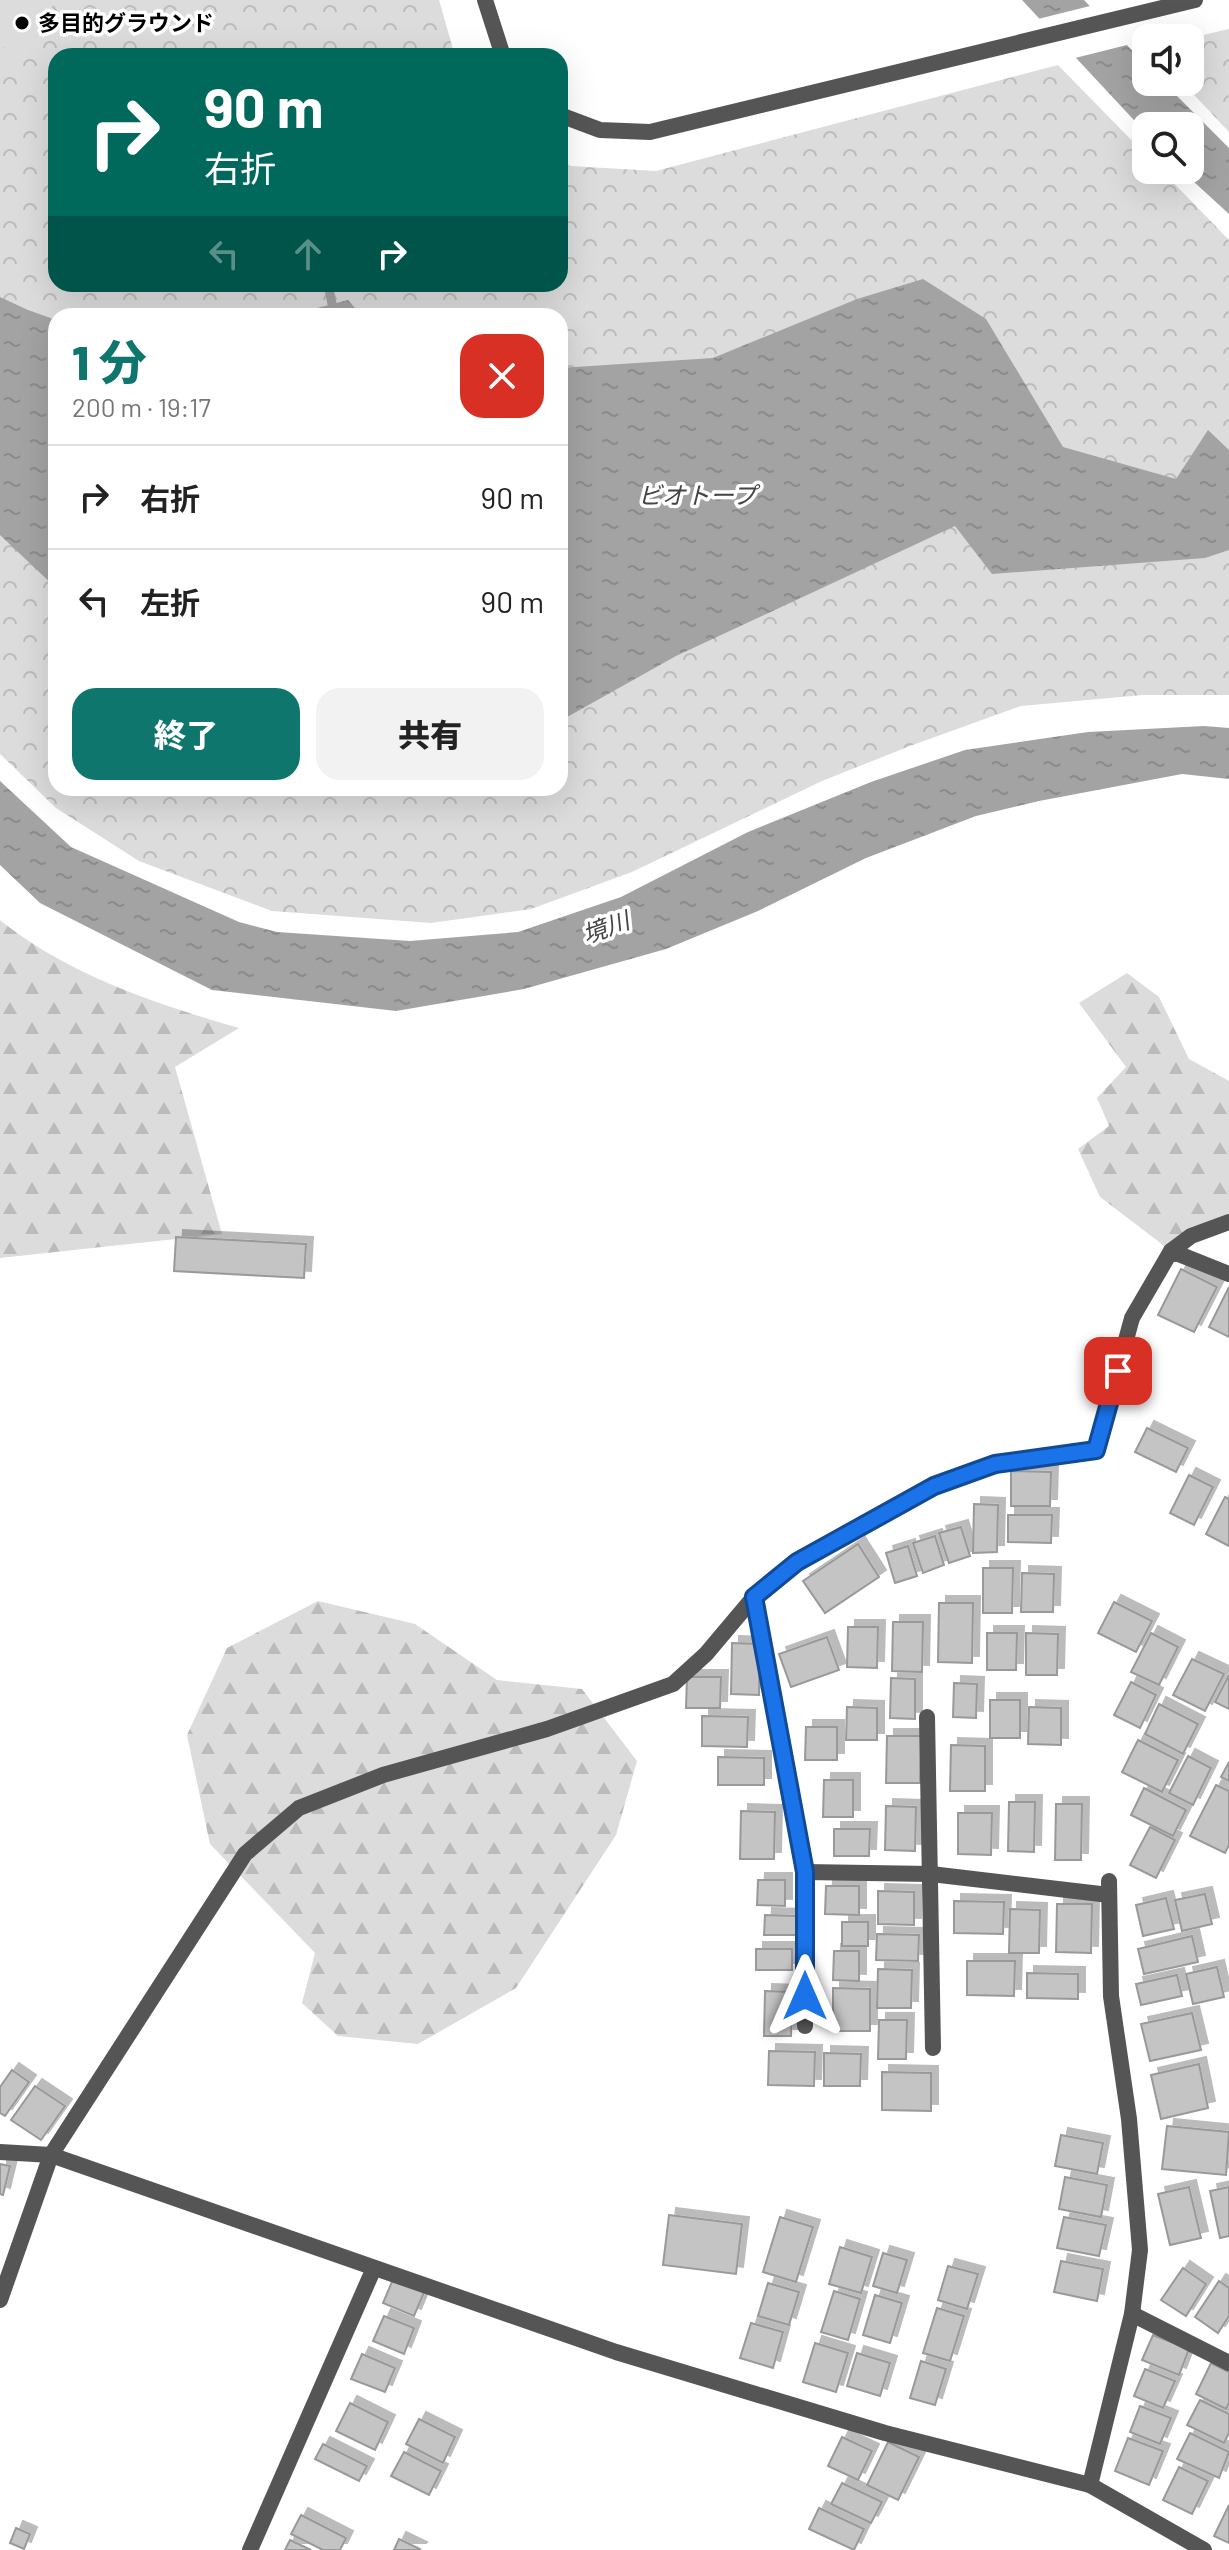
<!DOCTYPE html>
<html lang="ja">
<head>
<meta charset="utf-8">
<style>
	body { margin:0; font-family:Barlow,"Noto Sans JP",sans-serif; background:#f2f2f2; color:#222; height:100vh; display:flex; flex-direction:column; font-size:30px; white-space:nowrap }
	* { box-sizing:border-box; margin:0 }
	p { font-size:26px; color:#767676 }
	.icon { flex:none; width:44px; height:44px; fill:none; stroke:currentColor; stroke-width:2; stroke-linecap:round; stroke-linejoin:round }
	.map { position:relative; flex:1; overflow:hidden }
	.side { position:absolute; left:48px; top:308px; width:520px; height:488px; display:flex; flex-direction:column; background:#fff; border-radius:24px; box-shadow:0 8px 32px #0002 }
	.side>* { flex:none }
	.guide { position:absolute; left:48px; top:48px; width:520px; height:244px; border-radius:24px; box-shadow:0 8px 32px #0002; background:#00695c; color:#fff; overflow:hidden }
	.buttons { position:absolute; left:1132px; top:24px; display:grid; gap:16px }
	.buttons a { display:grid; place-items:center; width:72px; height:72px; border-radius:16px; background:#fff; box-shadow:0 8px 32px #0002; font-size:40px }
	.pin { position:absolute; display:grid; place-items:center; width:68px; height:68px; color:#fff; margin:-34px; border-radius:16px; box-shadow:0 4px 12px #0006 }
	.me { position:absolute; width:88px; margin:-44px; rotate:0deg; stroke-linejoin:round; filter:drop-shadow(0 0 6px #0008) }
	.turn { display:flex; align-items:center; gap:28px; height:168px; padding:0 24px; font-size:36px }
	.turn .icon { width:104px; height:104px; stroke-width:2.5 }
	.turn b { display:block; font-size:56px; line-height:68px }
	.lanes { display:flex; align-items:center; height:76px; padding:0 24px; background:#0003; justify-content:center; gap:40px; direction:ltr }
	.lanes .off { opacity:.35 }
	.round { display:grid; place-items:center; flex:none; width:84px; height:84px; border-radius:24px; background:#f2f2f2 }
	.headline { display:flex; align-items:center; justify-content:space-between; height:136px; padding:0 24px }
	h1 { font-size:48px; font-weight:800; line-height:60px; color:#0f766e }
	.cta { display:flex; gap:16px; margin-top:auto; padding:16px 24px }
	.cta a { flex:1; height:92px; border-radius:24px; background:#0f766e; color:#fff; font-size:32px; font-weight:800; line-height:92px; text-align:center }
	.cta a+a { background:#f2f2f2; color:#222 }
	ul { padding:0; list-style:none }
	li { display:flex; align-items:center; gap:24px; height:104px; padding:0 24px; border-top:2px solid #e0e0e0 }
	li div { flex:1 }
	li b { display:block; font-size:30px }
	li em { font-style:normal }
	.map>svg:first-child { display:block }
	.forest { fill:url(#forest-firs) }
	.park { fill:url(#park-crowns); fill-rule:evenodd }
	.pitch { fill:#dcdcdc }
	.water { fill:url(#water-ripples) }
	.pier { fill:#fff }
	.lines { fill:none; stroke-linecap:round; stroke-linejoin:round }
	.stream { stroke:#a3a3a3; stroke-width:9 }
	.building { fill:#c4c4c4; stroke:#999; stroke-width:2; filter:url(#shadow) }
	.minor { stroke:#555; stroke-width:16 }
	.tertiary { stroke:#555; stroke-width:16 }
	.route-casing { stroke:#114b97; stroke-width:20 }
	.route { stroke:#1a73e8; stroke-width:14 }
	.poi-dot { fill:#000; stroke:#fff; stroke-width:3 }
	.labels { text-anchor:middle; stroke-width:7; stroke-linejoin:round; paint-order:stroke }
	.poi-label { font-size:22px; font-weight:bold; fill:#000; stroke:#fff; text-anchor:start }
	.water-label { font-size:24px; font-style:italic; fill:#444; stroke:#fff }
</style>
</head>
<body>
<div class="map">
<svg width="1229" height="2550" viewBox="0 0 1229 2550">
	<defs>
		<pattern id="forest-firs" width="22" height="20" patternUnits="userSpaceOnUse" patternTransform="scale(2)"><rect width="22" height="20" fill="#dcdcdc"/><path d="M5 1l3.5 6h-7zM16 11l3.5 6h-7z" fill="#bbb"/></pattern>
		<pattern id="park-crowns" width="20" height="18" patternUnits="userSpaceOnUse" patternTransform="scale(2)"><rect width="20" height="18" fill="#dcdcdc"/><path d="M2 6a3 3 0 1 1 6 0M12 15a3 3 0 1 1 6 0" fill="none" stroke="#bbb"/></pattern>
		<pattern id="water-ripples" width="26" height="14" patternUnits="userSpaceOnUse" patternTransform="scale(2)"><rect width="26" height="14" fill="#a3a3a3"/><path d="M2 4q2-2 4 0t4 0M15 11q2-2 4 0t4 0" fill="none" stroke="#8b8b8b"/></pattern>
		<filter id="shadow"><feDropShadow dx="7" dy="-7" stdDeviation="0" flood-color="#0004"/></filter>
	</defs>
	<rect width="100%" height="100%" fill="#fff"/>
	<!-- forest -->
	<g class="forest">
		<path d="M0,920C68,975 156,1004 239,1028L175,1067L222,1234L0,1258Z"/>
		<path d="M1127,973L1159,997L1189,1059L1229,1081V1222L1171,1251L1100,1197L1078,1149L1109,1126L1097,1098L1126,1067L1079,1003Z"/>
		<path d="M318,1601L415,1624L497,1680L582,1689L637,1761L616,1835L516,1988L418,2044L338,2036L302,2003L315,1953L210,1844L187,1735L227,1648Z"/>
	</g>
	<!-- park -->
	<g class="park">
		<path d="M0,0H439L455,56H56V284H560V161L571,166L656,171L1058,65L1146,155V170H1161L1229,240V695H1143L1021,706L910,746L822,781L632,872L531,909L431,923L272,911L139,861L56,808L0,754ZM56,316H560V788H56Z"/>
		<path d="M1229,29V132L1182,82H1190V38Z"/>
	</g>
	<!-- pitch -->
	<path class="pitch" d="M0,0H55L29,58L0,46Z"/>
	<!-- water -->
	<g class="water">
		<path d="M1022,0H1084L1146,65V82H1163L1229,148V214L1181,170H1190V126H1146V133Z"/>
		<path d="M923,279L986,319L1063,447L1176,479L1208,430L1229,450V550L1205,558L992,574L955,526L676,656L560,721V368L713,358L857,299Z"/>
		<path d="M0,297L28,310L56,320V588L0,535Z"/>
		<path d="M348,300L362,316H286Z"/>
		<path d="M1204,726L1229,728V779L1182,774L1039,801L976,816L866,858L758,911L666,949L524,989L396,1011L212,990L40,903L0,865V781L71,847L239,922L277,932L410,941L518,932L621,897L748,832L871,782L965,750L1088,732Z"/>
	</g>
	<!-- pier -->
	<path class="pier" d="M1094,5L1131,44L1071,59L1034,20Z"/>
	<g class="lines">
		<!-- stream -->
		<path class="stream" d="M328,284L332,304"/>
	</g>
	<!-- building -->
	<g class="building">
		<path d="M176,1237L306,1244L304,1278L174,1271Z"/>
		<path d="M1181,1269L1217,1287L1194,1332L1158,1315Z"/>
		<path d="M1229,1287V1337L1209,1327Z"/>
		<path d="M1147,1428L1188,1448L1176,1472L1135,1452Z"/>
		<path d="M1011,1471L1051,1472L1050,1506H1011Z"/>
		<path d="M1189,1475L1213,1487L1194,1525L1170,1513Z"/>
		<path d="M1225,1497L1229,1499V1546L1206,1534Z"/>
		<path d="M974,1504L998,1505L997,1552L973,1553Z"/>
		<path d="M1008,1515H1052L1051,1543L1008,1542Z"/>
		<path d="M961,1527L970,1556L949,1563L939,1533Z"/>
		<path d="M935,1536L944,1565L923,1573L913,1543Z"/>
		<path d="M858,1544L879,1577L825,1613L803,1581Z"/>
		<path d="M908,1546L917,1576L895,1583L886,1553Z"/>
		<path d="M983,1568H1013L1012,1613H983Z"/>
		<path d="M1022,1573L1054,1574L1053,1612H1021Z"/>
		<path d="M1114,1602L1152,1621L1136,1652L1098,1633Z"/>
		<path d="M939,1603H973L972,1663L938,1662Z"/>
		<path d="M893,1622H923L922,1672L892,1671Z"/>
		<path d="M848,1627H878L877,1668L847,1667Z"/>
		<path d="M987,1633H1017L1016,1670H987Z"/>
		<path d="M1026,1633L1058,1634L1057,1675H1026Z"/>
		<path d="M1151,1633L1178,1647L1159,1685L1131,1672Z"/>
		<path d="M827,1637L839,1670L791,1687L779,1654Z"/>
		<path d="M732,1643L760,1644L759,1695L731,1694Z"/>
		<path d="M1192,1659L1224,1674L1205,1711L1173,1695Z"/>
		<path d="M1229,1675V1709L1215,1702Z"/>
		<path d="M687,1677H721L720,1708H686Z"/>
		<path d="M891,1678L915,1679V1719L890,1718Z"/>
		<path d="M1131,1682L1156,1695L1140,1728L1114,1715Z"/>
		<path d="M954,1683L977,1684L976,1718L953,1717Z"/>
		<rect x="990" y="1700" width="30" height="38"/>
		<path d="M1159,1704L1198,1724L1183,1754L1145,1734Z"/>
		<path d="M847,1707L877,1708V1740H846Z"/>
		<path d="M1029,1707L1061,1708V1745L1028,1744Z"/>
		<path d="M702,1716L748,1717L747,1747L702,1746Z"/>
		<path d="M806,1727H837V1760H805Z"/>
		<path d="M887,1736H921L920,1783H886Z"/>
		<path d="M1138,1740L1178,1760L1162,1792L1122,1772Z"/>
		<path d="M951,1745L985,1746V1791H950Z"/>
		<path d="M1188,1756L1211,1768L1193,1805L1169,1793Z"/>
		<path d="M718,1757L764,1758V1785H718Z"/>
		<path d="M1229,1762V1781L1221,1777Z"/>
		<path d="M824,1780H853V1817H823Z"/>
		<path d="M1216,1785L1229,1791V1845L1225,1853L1190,1836Z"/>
		<path d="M1144,1788L1186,1810L1173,1836L1131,1815Z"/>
		<path d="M1009,1802H1035L1034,1852L1008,1851Z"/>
		<path d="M1056,1804H1082L1081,1860H1055Z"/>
		<path d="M886,1806L916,1807L915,1851L885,1850Z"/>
		<path d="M741,1811L775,1812L774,1859H740Z"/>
		<path d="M958,1813H992L991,1855L958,1854Z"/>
		<path d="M1150,1827L1175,1840L1156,1878L1130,1865Z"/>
		<path d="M834,1829H870L869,1856H834Z"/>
		<path d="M758,1880H785V1906L757,1905Z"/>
		<path d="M826,1886H859V1915L825,1914Z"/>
		<path d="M878,1891L914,1892V1925L878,1924Z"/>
		<path d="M1205,1894L1212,1924L1182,1931L1175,1900Z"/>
		<path d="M1166,1898L1174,1929L1143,1936L1136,1905Z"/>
		<path d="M954,1901L1004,1902L1003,1934L954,1933Z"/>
		<path d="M1057,1904H1092L1091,1953L1056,1952Z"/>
		<path d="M1010,1909L1040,1910L1039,1953H1009Z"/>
		<path d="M765,1915L796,1916V1935H764Z"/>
		<rect x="842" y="1922" width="26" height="24"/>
		<path d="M877,1934L919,1935L918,1961L876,1960Z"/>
		<path d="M1192,1936L1198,1962L1144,1974L1138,1949Z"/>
		<rect x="756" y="1949" width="36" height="21"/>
		<path d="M834,1951H859V1981L833,1980Z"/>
		<path d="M967,1961H1015L1014,1996L967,1995Z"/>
		<path d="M1217,1967L1224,1997L1193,2004L1186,1974Z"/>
		<path d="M878,1969L912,1970L911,2008H877Z"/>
		<path d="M1027,1973L1078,1974V1999L1027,1998Z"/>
		<path d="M1177,1975L1182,1996L1141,2005L1136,1984Z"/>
		<path d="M833,1988L870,1989V2031H833Z"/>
		<path d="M765,1991L792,1992L791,2036H764Z"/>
		<path d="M1192,2013L1201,2050L1150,2061L1141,2024Z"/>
		<path d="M879,2020H907L906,2059H878Z"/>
		<path d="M769,2051L815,2052L814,2086L768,2085Z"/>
		<path d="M824,2053L861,2054L860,2086H824Z"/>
		<path d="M1199,2064L1208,2108L1161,2119L1151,2075Z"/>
		<path d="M12,2070L29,2082L5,2116L0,2113V2087Z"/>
		<path d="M882,2072L931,2073V2111L882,2110Z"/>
		<path d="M35,2086L65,2106L41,2140L11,2120Z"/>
		<path d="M1167,2126L1229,2132L1226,2175L1162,2169Z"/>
		<path d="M1061,2135L1103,2143L1097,2174L1055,2166Z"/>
		<path d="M0,2164L10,2166L3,2195L0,2194Z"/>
		<path d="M1065,2177L1107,2185L1101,2217L1059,2209Z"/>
		<path d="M1189,2187L1201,2238L1170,2245L1158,2194Z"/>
		<path d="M1229,2187V2236L1220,2238L1210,2191Z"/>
		<path d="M669,2215L742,2224L736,2274L663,2265Z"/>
		<path d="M780,2217L813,2227L796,2282L763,2272Z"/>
		<path d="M1064,2217L1106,2225L1099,2256L1057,2248Z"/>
		<path d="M840,2247L872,2257L861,2293L829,2284Z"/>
		<path d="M883,2253L907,2260L897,2293L873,2286Z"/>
		<path d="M1061,2261L1103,2269L1097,2301L1054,2292Z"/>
		<path d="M948,2266L978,2274L967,2309L938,2300Z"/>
		<path d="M1183,2268L1206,2284L1186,2316L1161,2300Z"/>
		<path d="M394,2277L425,2290L414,2316L383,2303Z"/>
		<path d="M1219,2281L1229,2288V2316L1218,2333L1195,2317Z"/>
		<path d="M768,2283L799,2292L789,2325L758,2316Z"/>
		<path d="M834,2291L860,2299L848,2340L821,2332Z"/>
		<path d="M875,2295L902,2303L890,2343L863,2335Z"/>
		<path d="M937,2308L964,2316L950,2361L923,2353Z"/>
		<path d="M384,2316L414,2328L404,2354L373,2341Z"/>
		<path d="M751,2323L783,2332L773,2368L740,2358Z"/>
		<path d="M1153,2335L1189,2349L1179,2375L1142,2360Z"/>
		<path d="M815,2343L848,2353L836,2392L803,2382Z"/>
		<path d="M857,2353L890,2363L880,2396L847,2386Z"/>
		<path d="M362,2354L395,2368L385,2392L351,2379Z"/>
		<path d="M921,2361L946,2369L935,2405L910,2398Z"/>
		<path d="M1211,2363L1229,2372V2403L1226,2409L1196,2394Z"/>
		<path d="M1145,2369L1175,2381L1163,2408L1134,2396Z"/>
		<path d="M1200,2400L1229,2414V2433L1224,2443L1187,2425Z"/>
		<path d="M350,2403L388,2422L375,2450L336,2431Z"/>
		<path d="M1140,2406L1171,2418L1160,2444L1130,2432Z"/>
		<path d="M419,2419L455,2437L443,2463L406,2444Z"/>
		<path d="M1190,2433L1229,2452L1219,2478L1177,2459Z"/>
		<path d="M842,2437L872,2451L858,2480L828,2466Z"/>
		<path d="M1128,2438L1163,2451L1149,2485L1115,2471Z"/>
		<path d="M888,2442L919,2457L898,2500L867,2485Z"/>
		<path d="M323,2444L367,2466L359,2481L315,2459Z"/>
		<path d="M404,2452L441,2471L429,2495L391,2476Z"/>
		<path d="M1179,2467L1208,2481L1192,2514L1163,2500Z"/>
		<path d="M842,2483L882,2502L871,2523L831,2504Z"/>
		<path d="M1229,2505V2543L1214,2536Z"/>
		<path d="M819,2508L864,2529L854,2550L809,2529Z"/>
		<path d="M301,2515L346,2538L340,2550H323L291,2534Z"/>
		<path d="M16,2528L30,2534L24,2549L10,2543Z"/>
		<path d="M399,2539L420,2549L419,2550H394Z"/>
		<path d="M290,2540L311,2550H285Z"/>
	</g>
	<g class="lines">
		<!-- minor -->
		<g class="minor">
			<path d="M1171,1251L1191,1236L1229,1222"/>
			<path d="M754,1597L805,1872V2026"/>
			<path d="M927,1717L933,2048"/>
			<path d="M805,1872L931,1874L1109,1895"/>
			<path d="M0,2152L51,2155L616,2352L885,2433L1090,2485L1204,2550"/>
			<path d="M0,2300L51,2155L245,1854L299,1808L383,1775L547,1729L673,1684L706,1654L754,1597L797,1562L934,1486L995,1464L1096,1450L1132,1318L1171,1251L1229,1274"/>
			<path d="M1132,2314L1229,2363"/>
			<path d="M1090,2485L1132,2314L1140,2250L1129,2119L1111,1996L1109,1881"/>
			<path d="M250,2550L374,2268"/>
		</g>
		<!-- tertiary -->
		<g class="tertiary">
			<path d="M485,0L503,56"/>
			<path d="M560,115L600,130L650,132L1195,0"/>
		</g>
	</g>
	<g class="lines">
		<defs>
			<path id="route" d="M805,1996V1872L754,1597L797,1562L934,1486L995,1464L1096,1450L1118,1371"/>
		</defs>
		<!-- route casing -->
		<use href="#route" class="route-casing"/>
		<!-- route -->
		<use href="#route" class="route"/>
	</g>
	<!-- markers -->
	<circle class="poi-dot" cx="22" cy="23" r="8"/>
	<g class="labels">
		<!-- poi labels -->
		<g class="poi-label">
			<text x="38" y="31">多目的グラウンド</text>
		</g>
		<!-- water labels -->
		<g class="water-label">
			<text x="697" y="504">ビオトープ</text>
			<text transform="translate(606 928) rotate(-20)" y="8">境川</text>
		</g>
	</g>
</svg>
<div class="buttons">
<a><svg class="icon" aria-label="sound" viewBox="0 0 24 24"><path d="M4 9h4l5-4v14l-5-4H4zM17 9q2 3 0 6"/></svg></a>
<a><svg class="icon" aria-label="search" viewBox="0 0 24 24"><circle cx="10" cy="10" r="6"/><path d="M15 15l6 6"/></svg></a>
</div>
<div class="pin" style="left:1118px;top:1371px;background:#d93025"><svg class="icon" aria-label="arrive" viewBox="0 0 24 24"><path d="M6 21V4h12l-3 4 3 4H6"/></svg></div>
<svg class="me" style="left:805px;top:1996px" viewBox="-20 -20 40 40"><path d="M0-17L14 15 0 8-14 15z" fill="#1a73e8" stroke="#fff" stroke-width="4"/></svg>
<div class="guide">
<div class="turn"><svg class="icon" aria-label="right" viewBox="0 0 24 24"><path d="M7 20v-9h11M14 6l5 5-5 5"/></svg><div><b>90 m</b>右折</div></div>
<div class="lanes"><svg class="icon off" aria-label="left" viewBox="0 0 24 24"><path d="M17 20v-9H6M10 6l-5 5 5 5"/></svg><svg class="icon off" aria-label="ahead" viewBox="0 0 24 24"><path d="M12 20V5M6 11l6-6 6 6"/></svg><svg class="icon" aria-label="right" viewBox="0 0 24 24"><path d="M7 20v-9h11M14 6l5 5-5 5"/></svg></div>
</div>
<section class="side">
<div class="headline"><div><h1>1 分</h1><p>200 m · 19:17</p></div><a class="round" style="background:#d93025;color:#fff"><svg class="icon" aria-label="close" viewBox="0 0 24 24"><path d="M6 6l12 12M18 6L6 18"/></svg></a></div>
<ul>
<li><svg class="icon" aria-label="right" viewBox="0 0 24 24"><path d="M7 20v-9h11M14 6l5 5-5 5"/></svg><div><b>右折</b></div><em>90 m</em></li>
<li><svg class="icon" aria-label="left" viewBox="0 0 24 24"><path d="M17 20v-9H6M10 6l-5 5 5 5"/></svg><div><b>左折</b></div><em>90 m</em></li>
</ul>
<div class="cta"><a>終了</a><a>共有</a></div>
</section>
</div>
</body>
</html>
